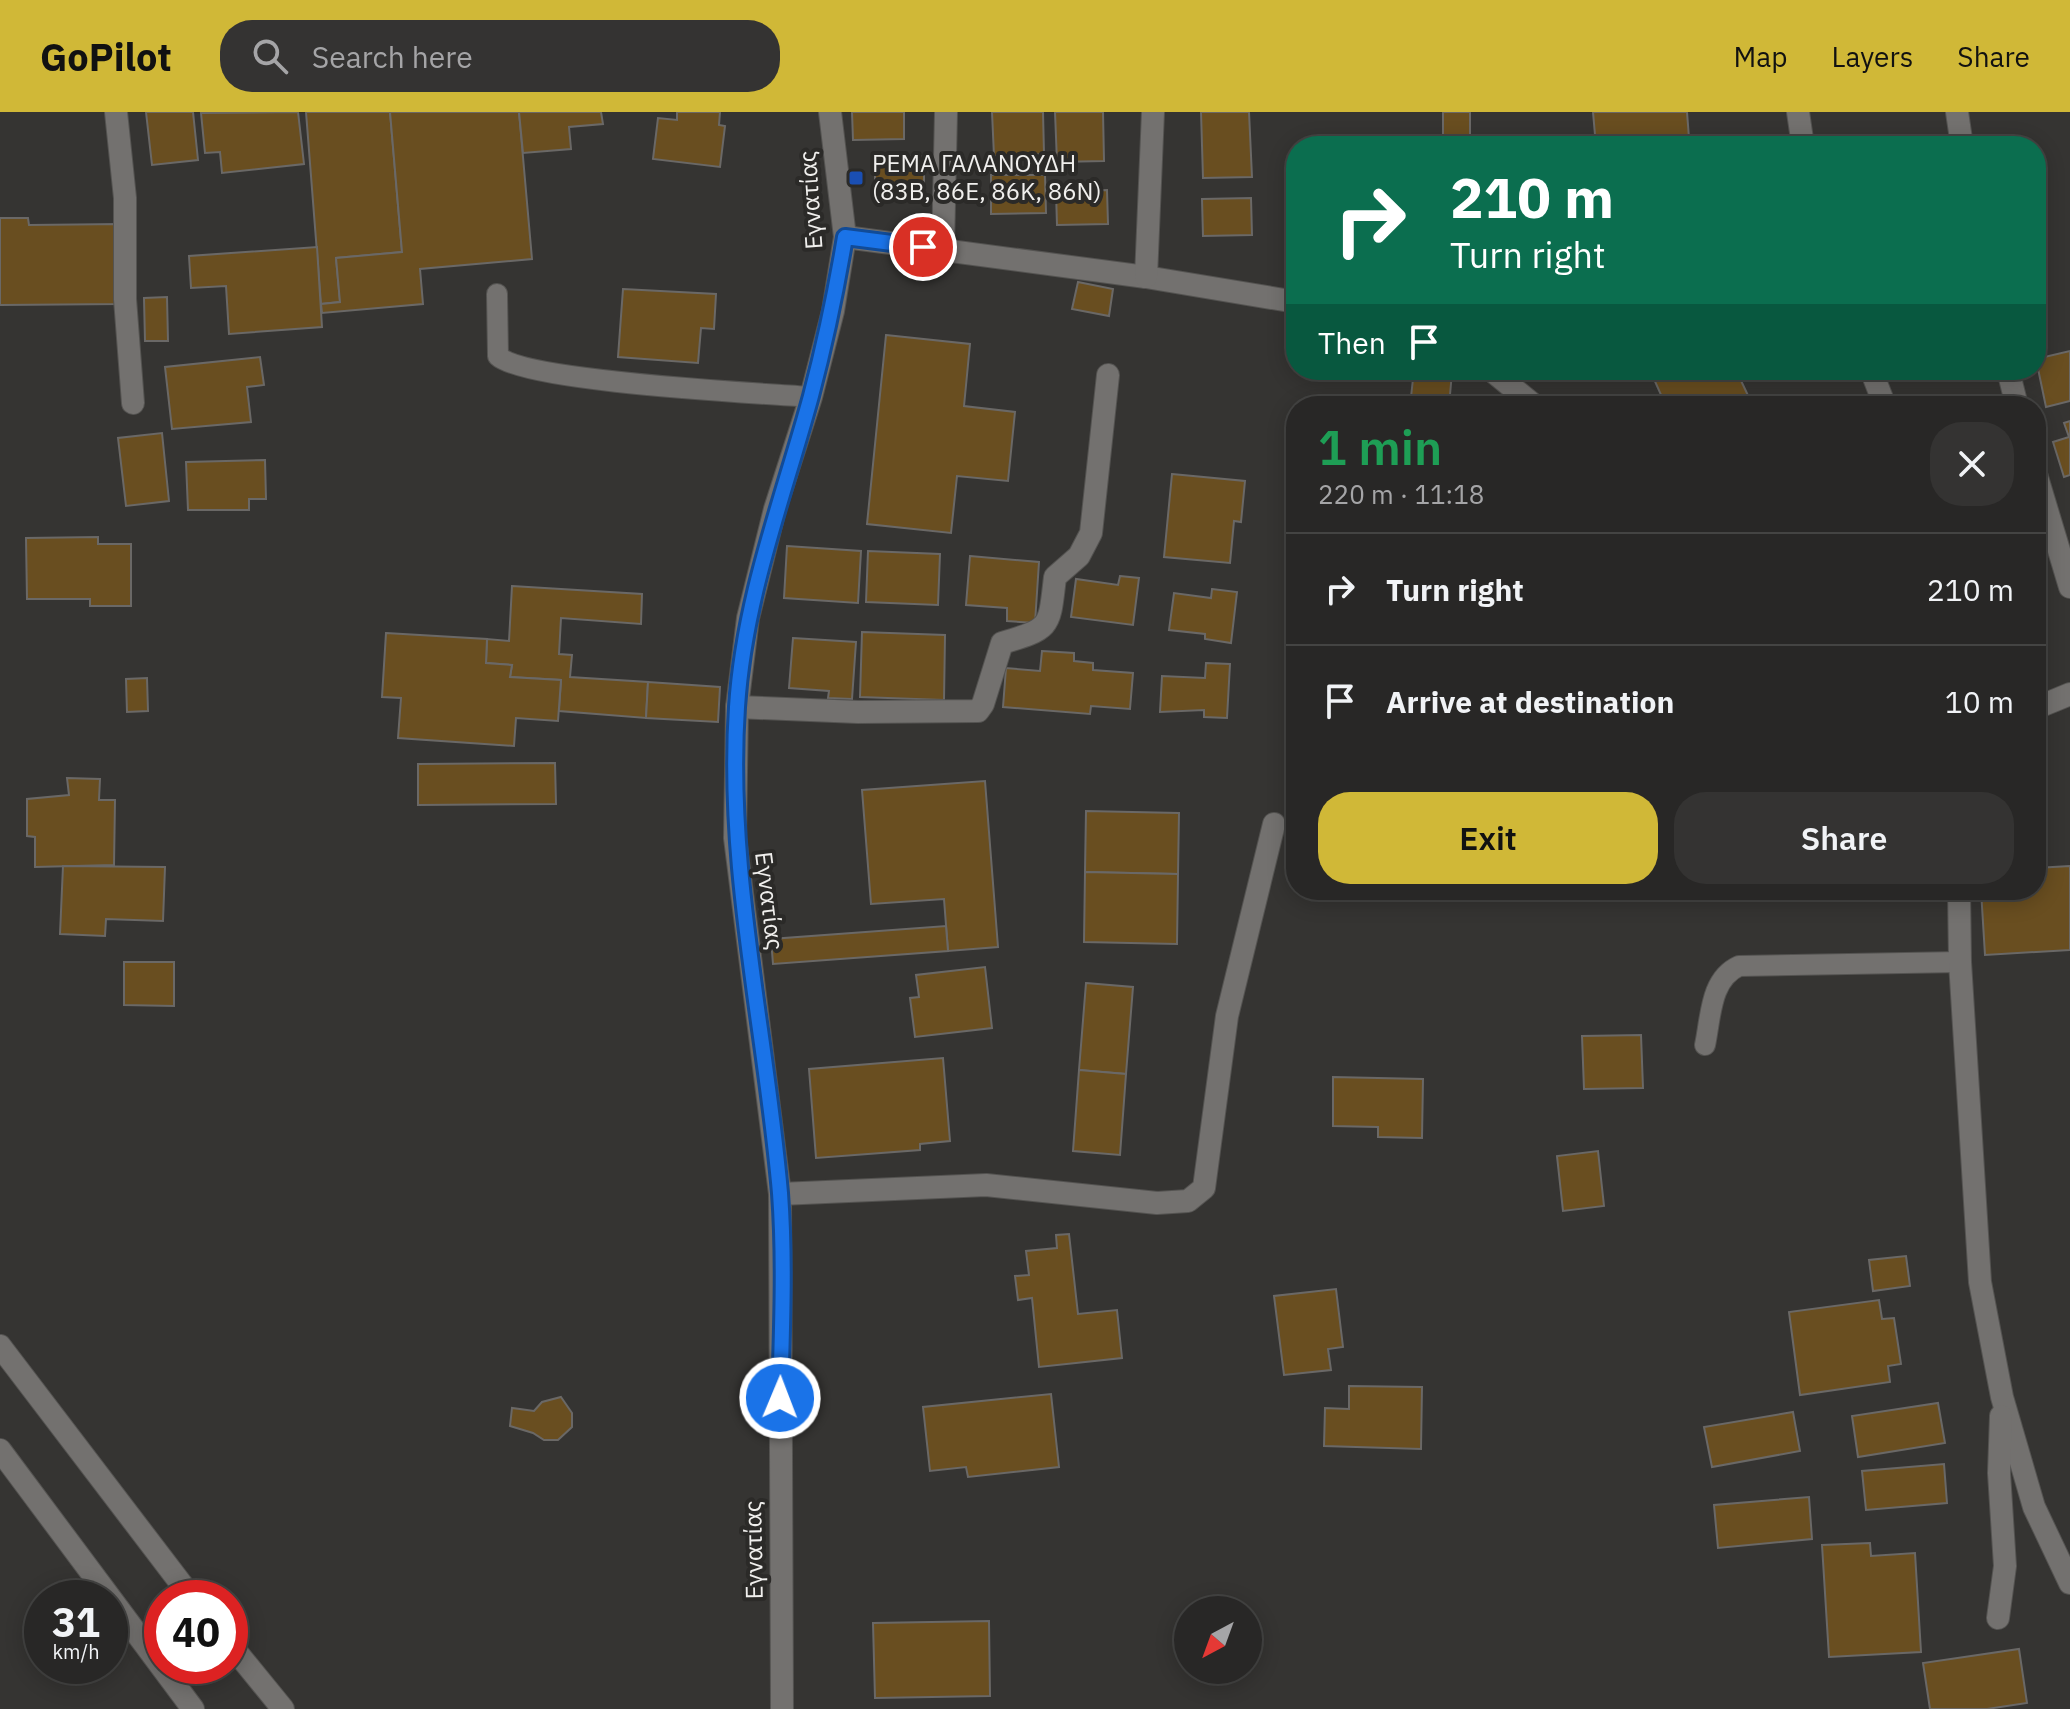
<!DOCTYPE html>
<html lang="en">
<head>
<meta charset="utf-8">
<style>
	body { margin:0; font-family:"IBM Plex Sans",sans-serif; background:#343332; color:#f1f3f6; height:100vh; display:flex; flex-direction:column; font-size:30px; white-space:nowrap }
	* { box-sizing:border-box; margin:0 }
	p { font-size:26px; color:#a5a5a7 }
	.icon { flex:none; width:44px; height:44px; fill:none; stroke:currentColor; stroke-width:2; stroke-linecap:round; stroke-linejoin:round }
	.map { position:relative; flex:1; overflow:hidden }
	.details { position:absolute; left:1286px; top:284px; width:760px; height:504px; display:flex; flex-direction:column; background:#282726; border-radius:32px; box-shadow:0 4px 20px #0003,0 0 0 2px #444443 }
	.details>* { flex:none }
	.hud { position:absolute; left:1286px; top:24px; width:760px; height:244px; border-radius:32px; box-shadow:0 4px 20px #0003,0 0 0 2px #444443; background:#0b6e4f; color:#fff; overflow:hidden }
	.needle { width:52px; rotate:221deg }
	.buttons { position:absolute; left:1174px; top:1484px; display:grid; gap:16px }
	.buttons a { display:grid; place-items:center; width:88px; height:88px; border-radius:50%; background:#282726; box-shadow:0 4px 20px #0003,0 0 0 2px #444443; font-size:40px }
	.speed { position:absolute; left:24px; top:1468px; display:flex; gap:16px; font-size:40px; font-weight:700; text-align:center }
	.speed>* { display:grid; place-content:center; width:104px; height:104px; border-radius:50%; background:#282726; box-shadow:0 4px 20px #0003,0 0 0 2px #444443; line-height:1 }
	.speed small { font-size:20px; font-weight:400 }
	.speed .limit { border:12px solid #d22; background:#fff; color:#111 }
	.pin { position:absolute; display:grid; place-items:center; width:68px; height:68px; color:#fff; margin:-34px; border:4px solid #fff; border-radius:50%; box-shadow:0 2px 8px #0007 }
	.me { position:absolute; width:88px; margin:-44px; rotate:1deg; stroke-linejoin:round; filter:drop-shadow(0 0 6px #0008) }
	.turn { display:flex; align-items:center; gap:28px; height:168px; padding:0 32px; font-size:36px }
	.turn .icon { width:104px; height:104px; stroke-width:2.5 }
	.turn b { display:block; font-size:56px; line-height:68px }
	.then { display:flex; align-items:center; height:76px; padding:0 32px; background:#0003; gap:16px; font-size:30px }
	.round { display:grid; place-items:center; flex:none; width:84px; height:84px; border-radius:32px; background:#343332 }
	.overview { display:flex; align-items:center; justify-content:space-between; height:136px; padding:0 32px }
	h1 { font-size:48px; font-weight:600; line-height:60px; color:#1e9e55 }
	.button { display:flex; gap:16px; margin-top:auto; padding:16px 32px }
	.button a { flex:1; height:92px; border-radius:32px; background:#d0b837; color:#111; font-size:32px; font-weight:600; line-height:92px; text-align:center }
	.button a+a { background:#343332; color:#f1f3f6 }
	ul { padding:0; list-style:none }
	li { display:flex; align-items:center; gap:24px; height:112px; padding:0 32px; border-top:2px solid #444443 }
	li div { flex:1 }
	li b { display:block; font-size:30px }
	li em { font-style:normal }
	header { display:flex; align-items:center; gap:48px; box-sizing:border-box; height:112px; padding:0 40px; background:#d0b837; color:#111 }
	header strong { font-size:38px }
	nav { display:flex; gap:44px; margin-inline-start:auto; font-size:28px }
	.search { width:560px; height:72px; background:#343332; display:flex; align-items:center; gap:20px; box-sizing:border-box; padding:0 28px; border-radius:32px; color:#a5a5a7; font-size:30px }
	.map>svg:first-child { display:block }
	.building { fill:#694e20; stroke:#6a6866; stroke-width:2 }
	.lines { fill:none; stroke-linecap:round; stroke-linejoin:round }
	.service-casing { stroke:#545351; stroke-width:22 }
	.minor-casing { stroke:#545351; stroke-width:24 }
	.tertiary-casing { stroke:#545351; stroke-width:24 }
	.secondary-casing { stroke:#545351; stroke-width:24 }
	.service { stroke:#73716f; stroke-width:20 }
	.minor { stroke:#73716f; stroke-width:22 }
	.tertiary { stroke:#73716f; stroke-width:22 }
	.secondary { stroke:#73716f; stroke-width:22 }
	.route-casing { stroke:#114b97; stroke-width:20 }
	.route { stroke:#1a73e8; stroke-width:14 }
	.transit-dot { fill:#1a4fb4; stroke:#2b2a28; stroke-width:3 }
	.labels { text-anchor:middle; stroke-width:8; stroke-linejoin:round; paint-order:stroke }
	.poi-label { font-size:24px; fill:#f0efed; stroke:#2b2a28; text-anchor:start }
	.street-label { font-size:24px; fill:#f0efed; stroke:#2b2a28 }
</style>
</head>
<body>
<header>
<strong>GoPilot</strong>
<div class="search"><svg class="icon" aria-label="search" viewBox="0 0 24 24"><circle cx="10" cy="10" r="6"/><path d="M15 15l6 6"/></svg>Search here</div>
<nav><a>Map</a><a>Layers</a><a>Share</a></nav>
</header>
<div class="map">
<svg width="2070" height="1597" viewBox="0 0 2070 1597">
	<rect width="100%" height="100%" fill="#353432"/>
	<!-- building -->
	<g class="building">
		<path d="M146,0H193L198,48L152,53Z"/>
		<path d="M298,0L304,52L222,61L220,40L205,41L201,1Z"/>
		<path d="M306,0H390L402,140L336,146L340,190L321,192Z"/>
		<path d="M390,0H519L532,147L420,157L423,192L322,201L321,192L340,190L336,146L402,140Z"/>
		<path d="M519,0H601L603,12L569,15L571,37L523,41Z"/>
		<path d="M677,0H720L719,13L725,14L720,55L653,47L658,6L677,8Z"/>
		<path d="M852,0H904V27L853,28Z"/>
		<path d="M992,0H1043L1044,42L994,44Z"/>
		<path d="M1055,0H1103L1104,49L1057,50Z"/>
		<path d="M1201,0H1249L1252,65L1203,66Z"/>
		<rect x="1443" y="0" width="27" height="34"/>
		<path d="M1593,0H1687L1689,26L1709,24L1710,34H1596Z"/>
		<path d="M924,44V83H875V45Z"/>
		<path d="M991,63H1045L1046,101L991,102Z"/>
		<path d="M1107,78L1108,112L1057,113L1056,80Z"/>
		<path d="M1251,86L1252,123L1203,124L1202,87Z"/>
		<path d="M0,106H28L29,113L121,112L122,192L0,193Z"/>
		<path d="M317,135L322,215L229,222L226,174L191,176L189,144Z"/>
		<path d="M1078,170L1113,177L1109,204L1072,197Z"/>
		<path d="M623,177L716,182L714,217L701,216L698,251L618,245Z"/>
		<path d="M167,185L168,229H145L144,186Z"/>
		<path d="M886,223L970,232L964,294L1015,300L1008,369L957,364L951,421L867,412Z"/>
		<path d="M2070,239V289L2046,295L2036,247Z"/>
		<path d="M260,245L264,273L247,275L251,310L172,317L165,255Z"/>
		<path d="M1414,258L1452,260L1449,294H1410Z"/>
		<path d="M1667,258H1736L1753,294H1666L1653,265Z"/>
		<path d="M2070,309V363L2064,365L2053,330L2069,325L2064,311Z"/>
		<path d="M162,321L169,389L126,394L118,326Z"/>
		<path d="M265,348L266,387H249V398H188L186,350Z"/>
		<path d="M1172,362L1245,369L1241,410L1234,409L1230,451L1164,445Z"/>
		<path d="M1295,368H1296V418L1289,417Z"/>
		<path d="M98,425V432H131V494H90V487H27L26,426Z"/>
		<path d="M787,434L861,439L858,491L784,486Z"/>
		<path d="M868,439L940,442L938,493L866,490Z"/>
		<path d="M970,444L1039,450L1035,511L1007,509V496L966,493Z"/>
		<path d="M1120,464L1139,466L1133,513L1071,505L1076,467L1118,473Z"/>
		<path d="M512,474L642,482L641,512L561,506L559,542L572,543L570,565L648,570L646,606L559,599L561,568L510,565L512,553L486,551L487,527L509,529Z"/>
		<path d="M1212,477L1237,480L1231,531L1205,527V522L1169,518L1174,481L1211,486Z"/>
		<path d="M862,520L945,523L944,588L860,585Z"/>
		<path d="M386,521L487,527L486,551L512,553L510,565L561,568L558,609L516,606L514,634L398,626L401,586L382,585Z"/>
		<path d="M793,526L856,530L852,587L828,586L829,579L789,576Z"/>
		<path d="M1042,539L1074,541V549L1093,551V558L1133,561L1130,597L1091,594L1090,602L1003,595L1006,556L1040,559Z"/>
		<path d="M1206,551L1230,552L1227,606L1204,605V598L1160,600L1162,564L1205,566Z"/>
		<path d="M147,566L148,599L127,600L126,567Z"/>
		<path d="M648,570L720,575L718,610L646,606Z"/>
		<path d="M555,651L556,692L418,693V652Z"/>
		<path d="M67,666L100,667L99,688H115L114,753L35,755V725L27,724V687L69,683Z"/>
		<path d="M985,669L998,835L948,839L944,787L871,792L862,678Z"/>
		<path d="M1086,699L1179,701L1178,762L1085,760Z"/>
		<path d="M63,754L165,755L163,809L106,807L105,824L60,822Z"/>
		<path d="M2070,754V838L1985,843L1981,778H2036V756Z"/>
		<path d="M1085,760L1178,762L1177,832L1084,830Z"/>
		<path d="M946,814L948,839L773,852L771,827Z"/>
		<path d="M124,850H174V894L124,893Z"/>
		<path d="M985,855L992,916L915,925L910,886L919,885L916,863Z"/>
		<path d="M1086,871L1133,875L1126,962L1079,958Z"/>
		<path d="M1641,923L1643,976L1584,977L1582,924Z"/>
		<path d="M943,946L950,1029L920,1032V1038L816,1046L809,957Z"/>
		<path d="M1079,958L1126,962L1120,1043L1073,1039Z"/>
		<path d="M1333,965L1423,967L1422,1026L1378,1025V1015L1333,1014Z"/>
		<path d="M1598,1039L1604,1094L1563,1099L1557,1044Z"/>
		<path d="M1069,1122L1078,1202L1117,1198L1122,1246L1039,1255L1032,1186L1018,1188L1015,1164L1029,1163L1026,1139L1057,1136L1056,1123Z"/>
		<path d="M1906,1144L1910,1174L1873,1179L1869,1148Z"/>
		<path d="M1336,1177L1343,1235L1328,1237L1331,1258L1284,1263L1274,1184Z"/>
		<path d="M1879,1188L1882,1207L1894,1206L1901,1252L1888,1254L1890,1270L1800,1283L1789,1200Z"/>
		<path d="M1349,1274L1422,1275L1421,1337L1324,1334L1325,1296L1349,1297Z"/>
		<path d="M1051,1282L1059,1355L968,1365L966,1355L930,1359L923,1295Z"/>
		<path d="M561,1285L572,1301V1315L558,1328H544L533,1321L510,1314L512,1296L534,1299L542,1290Z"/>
		<path d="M1938,1291L1945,1331L1858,1345L1852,1304Z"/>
		<path d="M1793,1300L1800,1339L1712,1355L1704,1315Z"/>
		<path d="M1944,1352L1947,1391L1866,1398L1862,1359Z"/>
		<path d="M1809,1385L1812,1427L1718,1436L1714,1393Z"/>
		<path d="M1870,1431L1871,1444L1915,1441L1921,1540L1829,1545L1822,1433Z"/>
		<path d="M989,1509L990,1584L875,1586L873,1511Z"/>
		<path d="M2019,1537L2027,1591L1987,1597H1930L1923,1551Z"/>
	</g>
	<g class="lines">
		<defs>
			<g id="service">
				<path d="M497,182L498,244C525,270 760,281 811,285"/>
				<path d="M1705,933C1711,905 1710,867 1739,854L1960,850"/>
			</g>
			<g id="minor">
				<path d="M116,0L125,86V187L133,291"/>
				<path d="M1798,0L1803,34"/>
				<path d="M1957,0L1962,34"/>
				<path d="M845,125L1146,165L1296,190"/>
				<path d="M943,136L946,0"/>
				<path d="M1146,165L1153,0"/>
				<path d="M1491,258L1535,294"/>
				<path d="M1871,258L1885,294"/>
				<path d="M2008,258L2017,294"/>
				<path d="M2036,362L2070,475"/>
				<path d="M737,595L858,600L978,599L983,592L1002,531C1052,516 1049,516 1055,465L1079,444L1091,421L1108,263"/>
				<path d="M2036,596L2070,582"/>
				<path d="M1959,778L1960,850L1980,1170L2002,1285L2034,1395L2070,1471"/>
				<path d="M780,1082L986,1073L1157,1091L1188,1089L1204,1076L1227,904L1274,712"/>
				<path d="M1998,1506L2005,1454L1999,1361L2001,1304"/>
			</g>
			<path id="tertiary" d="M782,1597L780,1082L735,726L737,595L748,506L775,397L811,285L833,199L845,125L830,0"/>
			<g id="secondary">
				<path d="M0,1234L192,1486"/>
				<path d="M0,1338L193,1597"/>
				<path d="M230,1532L283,1597"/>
			</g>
		</defs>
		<!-- service casing -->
		<use href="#service" class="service-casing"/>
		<!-- minor casing -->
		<use href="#minor" class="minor-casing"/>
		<!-- tertiary casing -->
		<use href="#tertiary" class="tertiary-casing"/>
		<!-- secondary casing -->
		<use href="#secondary" class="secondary-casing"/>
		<!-- service -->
		<use href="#service" class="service"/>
		<!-- minor -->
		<use href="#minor" class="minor"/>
		<!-- tertiary -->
		<use href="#tertiary" class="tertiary"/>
		<!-- secondary -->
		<use href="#secondary" class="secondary"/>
	</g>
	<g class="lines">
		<defs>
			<path id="route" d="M780,1286C782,1218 785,1149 780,1081C766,918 726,758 737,595C744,486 783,387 811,284C825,231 836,179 845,125L923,135"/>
		</defs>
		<!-- route casing -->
		<use href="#route" class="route-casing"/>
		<!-- route -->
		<use href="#route" class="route"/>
	</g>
	<!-- markers -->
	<rect class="transit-dot" x="848" y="58" width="16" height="16" rx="4"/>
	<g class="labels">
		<!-- poi labels -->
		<g class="poi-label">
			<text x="872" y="60">ΡΕΜΑ ΓΑΛΑΝΟΥΔΗ<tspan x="872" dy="28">(83Β, 86Ε, 86Κ, 86Ν)</tspan></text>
		</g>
		<!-- street labels -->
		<g class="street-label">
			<text transform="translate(811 88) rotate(-94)" y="8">Εγνατίας</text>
			<text transform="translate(769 789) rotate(83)" y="8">Εγνατίας</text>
			<text transform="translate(754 1438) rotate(-91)" y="8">Εγνατίας</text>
		</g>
	</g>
</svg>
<div class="buttons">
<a><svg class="needle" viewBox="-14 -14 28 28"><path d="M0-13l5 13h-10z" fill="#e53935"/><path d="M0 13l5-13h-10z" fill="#a5a5a7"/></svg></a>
</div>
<div class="speed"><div>31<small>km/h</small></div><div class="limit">40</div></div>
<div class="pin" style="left:923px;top:135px;background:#d93025"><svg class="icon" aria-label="arrive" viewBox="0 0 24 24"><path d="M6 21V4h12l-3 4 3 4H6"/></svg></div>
<svg class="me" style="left:780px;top:1286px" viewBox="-20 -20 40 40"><circle r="17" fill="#1a73e8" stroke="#fff" stroke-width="3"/><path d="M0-11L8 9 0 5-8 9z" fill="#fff"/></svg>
<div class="hud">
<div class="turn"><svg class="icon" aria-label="right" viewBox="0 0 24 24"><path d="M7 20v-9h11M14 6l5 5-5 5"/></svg><div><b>210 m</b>Turn right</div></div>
<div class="then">Then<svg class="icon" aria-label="arrive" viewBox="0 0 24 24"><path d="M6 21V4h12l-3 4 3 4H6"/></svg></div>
</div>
<section class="details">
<div class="overview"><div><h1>1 min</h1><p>220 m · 11:18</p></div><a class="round"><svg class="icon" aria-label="close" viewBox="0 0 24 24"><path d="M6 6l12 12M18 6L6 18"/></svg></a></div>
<ul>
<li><svg class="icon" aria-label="right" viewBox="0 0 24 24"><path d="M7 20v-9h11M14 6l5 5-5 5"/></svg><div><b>Turn right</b></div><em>210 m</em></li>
<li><svg class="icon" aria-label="arrive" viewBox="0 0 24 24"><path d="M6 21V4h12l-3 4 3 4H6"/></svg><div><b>Arrive at destination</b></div><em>10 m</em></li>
</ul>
<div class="button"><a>Exit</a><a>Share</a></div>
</section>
</div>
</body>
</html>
